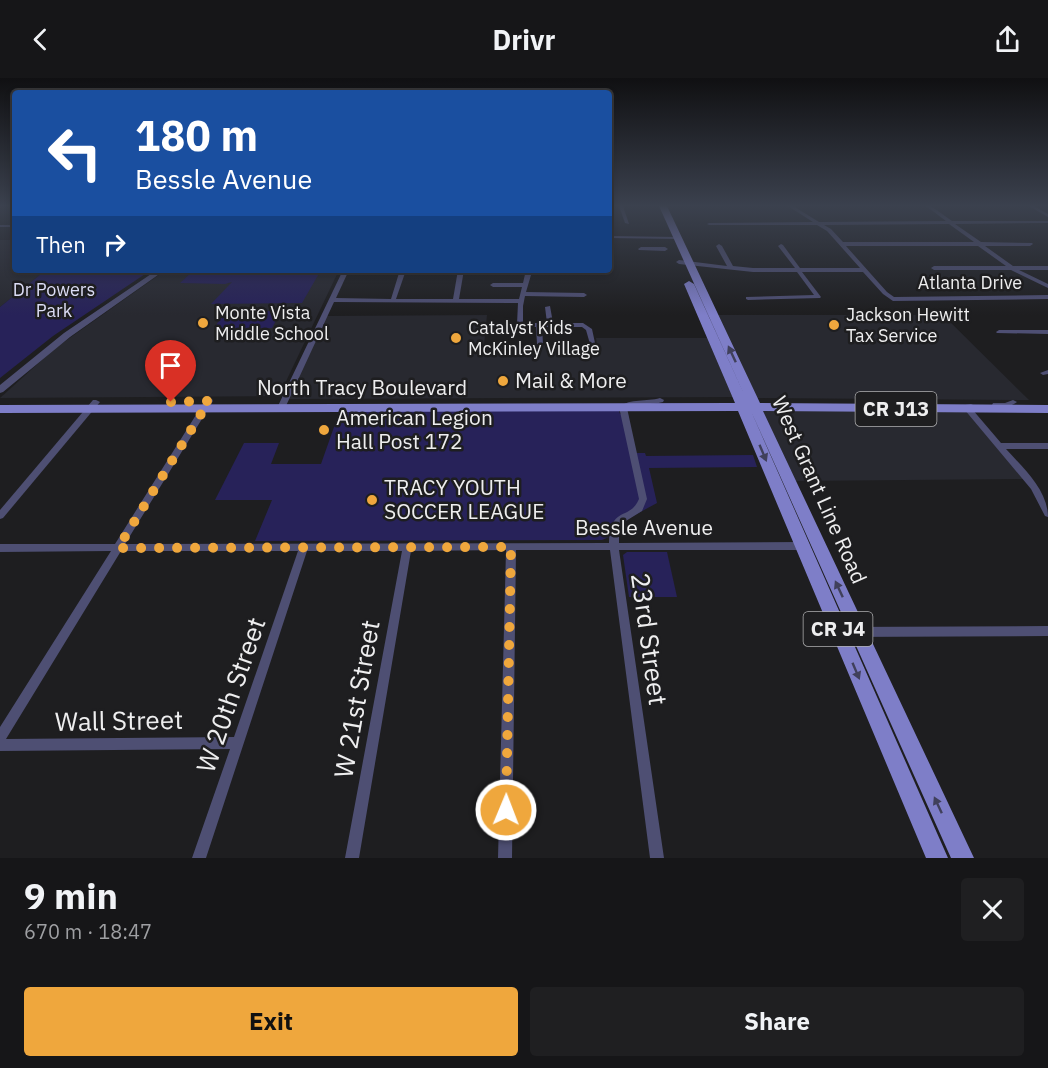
<!DOCTYPE html>
<html lang="en">
<head>
<meta charset="utf-8">
<style>
	body { margin:0; font-family:"IBM Plex Sans",sans-serif; background:#1f1f21; color:#f1f3f6; height:100vh; display:flex; flex-direction:column; font-size:22px; white-space:nowrap }
	* { box-sizing:border-box; margin:0 }
	p { font-size:20px; color:#9e9fa2 }
	.icon { flex:none; width:33px; height:33px; fill:none; stroke:currentColor; stroke-width:2; stroke-linecap:round; stroke-linejoin:round }
	.map { position:relative; height:780px; overflow:hidden }
	.details { display:flex; flex-direction:column; background:#161618; flex:1 }
	.details>* { flex:none }
	.guide { position:absolute; left:12px; top:12px; width:600px; height:183px; border-radius:6px; box-shadow:0 3px 9px #0003,0 0 0 2px #353537; background:#1a4fa0; color:#fff; overflow:hidden }
	.pin { position:absolute; display:grid; place-items:center; width:51px; height:51px; color:#fff; margin:-62px -26px; border-radius:50% 50% 50% 0; rotate:-45deg; box-shadow:0 0 6px #0007 }
	.pin .icon { rotate:45deg }
	.me { position:absolute; width:66px; margin:-33px; rotate:1deg; stroke-linejoin:round; filter:drop-shadow(0 0 4px #0008) }
	.turn { display:flex; align-items:center; gap:21px; height:126px; padding:0 24px; font-size:27px }
	.turn .icon { width:78px; height:78px; stroke-width:2.5 }
	.turn b { display:block; font-size:42px; line-height:51px }
	.then { display:flex; align-items:center; height:57px; padding:0 24px; background:#0003; gap:12px; font-size:22px }
	.round { display:grid; place-items:center; flex:none; width:63px; height:63px; border-radius:6px; background:#1f1f21 }
	.summary { display:flex; align-items:center; justify-content:space-between; height:102px; padding:0 24px }
	h1 { font-size:36px; font-weight:700; line-height:45px }
	.primary-button { display:flex; gap:12px; margin-top:auto; padding:12px 24px }
	.primary-button a { flex:1; height:69px; border-radius:6px; background:#efa73d; color:#111; font-size:24px; font-weight:700; line-height:69px; text-align:center }
	.primary-button a+a { background:#1f1f21; color:#f1f3f6 }
	header { display:flex; justify-content:space-between; align-items:center; height:78px; padding:0 24px; background:#161618; font-size:27px; font-weight:700 }
	.map>svg:first-child { display:block }
	.built { fill:#282930 }
	.green { fill:#272259 }
	.lines { fill:none; stroke-linecap:round; stroke-linejoin:round }
	.minor { fill:#4e4f73; fill-rule:evenodd }
	.tertiary { fill:#4e4f73; fill-rule:evenodd }
	.primary { fill:#7e7ec8; fill-rule:evenodd }
	.oneway { fill:#40405b }
	.route { stroke:#efa73d; stroke-width:10; stroke-dasharray:0 18 }
	.poi-dot { fill:#efa73d; stroke:#1e1e20; stroke-width:2 }
	.labels { text-anchor:middle; stroke-width:5; stroke-linejoin:round; paint-order:stroke }
	.far-street-label { font-size:18px; fill:#eeeeef; stroke:#1e1e20 }
	.far-park-label { font-size:18px; fill:#dcddf5; stroke:#1e1e20 }
	.far-poi-label { font-size:18px; fill:#eeeeef; stroke:#1e1e20; text-anchor:start }
	.shield { fill:#1e1e20; stroke:#b0b0b1; stroke-width:1.5 }
	.shield-label { font-size:20px; font-weight:bold; fill:#eeeeef }
	.poi-label { font-size:21px; fill:#eeeeef; stroke:#1e1e20; text-anchor:start }
	.street-label { font-size:21px; fill:#eeeeef; stroke:#1e1e20 }
	.near-street-label { font-size:26px; fill:#eeeeef; stroke:#1e1e20 }
</style>
</head>
<body>
<header><svg class="icon" aria-label="back" viewBox="0 0 24 24"><path d="M15 5l-7 7 7 7"/></svg>Drivr<svg class="icon" aria-label="share" viewBox="0 0 24 24"><path d="M12 15V3M7 8l5-5 5 5M5 13v7h14v-7"/></svg></header>
<div class="map">
<svg width="1048" height="780" viewBox="0 0 1048 780">
	<rect width="100%" height="100%" fill="#1e1e20"/>
	<!-- built -->
	<g class="built">
		<path d="M0,162H15V192H46L0,229Z"/>
		<path d="M166,192H339L279,318L0,320L54,271Z"/>
		<path d="M487,237L484,267H597L596,260H711L735,319L288,321L326,238Z"/>
		<path d="M716,237H943L1029,322L755,320Z"/>
		<path d="M761,330L966,332L1025,401L794,403Z"/>
	</g>
	<!-- green -->
	<g class="green">
		<path d="M46,192H151L53,258L0,300V229Z"/>
		<path d="M194,192H321L302,225L211,226L232,204L225,206L180,205Z"/>
		<path d="M226,233H281L272,250H214Z"/>
		<path d="M340,332L619,333L620,336H628L635,375H645L646,378L753,377L757,389L649,390L657,425L622,444L611,446L609,459L602,462L255,463L272,422H215L244,365H279L271,386H321Z"/>
		<path d="M627,474H667L677,519H629L623,477Z"/>
	</g>
	<g class="lines">
		<!-- minor -->
		<g class="minor">
			<path d="M619,128H623L629,146L625,145Z"/>
			<path d="M788,128H793L819,144L946,143L926,128H931L952,143H1048V145L955,146L981,164L1032,165L1033,166L1030,168H985L1013,188H1048V192H1019L1048,206V210L1011,192H934L931,190L934,188H1006L978,168H846L887,214L894,219L1048,217V221L893,223L883,216L863,194H802L821,219L820,220L748,222L746,221V219L814,217L797,194H753L679,186L676,184L679,182L727,188L716,168L719,166L722,168L733,188L753,190H795L778,168L781,166L783,167L800,190H860L827,153L817,147H709L707,146L709,145L813,144ZM949,146L974,164H843L831,151L824,147Z"/>
			<path d="M1029,128H1034L1048,136V139Z"/>
			<rect x="0" y="147" width="15" height="2"/>
			<path d="M609,158L678,159L680,160L678,161L609,160Z"/>
			<path d="M641,169H665L668,171L665,173L639,172L638,171Z"/>
			<path d="M343,192H349L336,220L391,221L399,195L402,193L405,195L396,221H453L458,192H464L459,221H519L522,209H493L490,207L493,205H523L526,192H532L531,193L583,194L584,195L581,197H531L526,214L584,215L587,217L584,219L525,218L523,228V245H547L545,229L550,228L553,245H583L592,251L595,265L594,266H590L586,252L582,249H542L543,266L540,268L537,266L536,249H521L512,253L487,252V250L489,249H511L517,246L518,225L334,224L285,330L281,332H278L277,330Z"/>
			<path d="M999,252H1048V256L997,255L996,254Z"/>
			<path d="M1048,292V296L1043,297L1040,295Z"/>
			<path d="M660,320L664,322L663,324C651,327 638,325 627,330L647,421L642,433L621,446L619,453V465L804,464L807,465L809,468L807,471L804,472H619L664,780H650L610,472H516L512,780H498L506,472L411,473L359,780H345L402,473H307L206,780H192L230,671L0,673V649L111,473L0,474V466H115L206,321H212L213,323L125,466L609,465C610,427 630,443 639,421L619,329C631,320 646,324 660,320ZM121,473H298L234,659L6,661Z"/>
			<path d="M93,322H96L100,324L3,440L0,441V432Z"/>
			<path d="M1013,322L1017,324C1010,329 999,332 992,327L993,325H1005Z"/>
			<path d="M971,326L975,328L972,331L1001,365H1048V371H1006C1023,390 1048,412 1048,439L1045,438L1031,411L964,331L965,327Z"/>
			<path d="M1048,548V558L840,559L836,557L835,554L836,551L840,549Z"/>
		</g>
		<!-- tertiary -->
		<path class="tertiary" d="M157,192H165L70,259L3,314L0,315V307L64,255Z"/>
		<!-- primary -->
		<path class="primary" d="M659,128H667L760,325L1048,327V335L763,333L974,780H951L751,333L948,780H926L738,333L0,335V327L735,325L684,206L689,203L694,206L748,325Z"/>
	</g>
	<!-- one-way arrows -->
	<defs><path id="oneway-solid" d="M-6-.8H1V-3.2L6.5 0L1 3.2V.8H-6Z" transform="scale(1.5)"/></defs>
	<g class="oneway">
		<use href="#oneway-solid" transform="translate(732 276) rotate(-115)"/>
		<use href="#oneway-solid" transform="translate(763 375) rotate(67)"/>
		<use href="#oneway-solid" transform="translate(839 511) rotate(-115)"/>
		<use href="#oneway-solid" transform="translate(856 593) rotate(67)"/>
		<use href="#oneway-solid" transform="translate(938 727) rotate(-115)"/>
	</g>
	<!-- sky -->
	<linearGradient id="sky" x2="0" y2="1"><stop stop-color="#101012"/><stop offset="0.54" stop-color="#3b414e"/><stop offset="1" stop-color="#3b414e" stop-opacity="0"/></linearGradient>
	<rect width="1048" height="237" fill="url(#sky)"/>
	<g class="lines">
		<!-- route -->
		<path class="route" d="M171,324L209,323L118,470L511,469L506,732"/>
	</g>
	<!-- markers -->
	<g class="poi-dot">
		<circle cx="203" cy="245" r="6"/>
		<circle cx="834" cy="247" r="6"/>
		<circle cx="456" cy="260" r="6"/>
		<circle cx="503" cy="303" r="6"/>
		<circle cx="324" cy="352" r="6"/>
		<circle cx="372" cy="422" r="6"/>
	</g>
	<g class="labels">
		<!-- far-street labels -->
		<g class="far-street-label">
			<text x="970" y="211">Atlanta Drive</text>
		</g>
		<!-- far-park labels -->
		<g class="far-park-label">
			<text x="54" y="218">Dr Powers<tspan x="54" dy="21">Park</tspan></text>
		</g>
		<!-- far-poi labels -->
		<g class="far-poi-label">
			<text x="215" y="241">Monte Vista<tspan x="215" dy="21">Middle School</tspan></text>
			<text x="846" y="243">Jackson Hewitt<tspan x="846" dy="21">Tax Service</tspan></text>
			<text x="468" y="256">Catalyst Kids<tspan x="468" dy="21">McKinley Village</tspan></text>
		</g>
		<!-- shield labels -->
		<g class="shield">
			<rect x="855.5" y="314" width="81" height="34" rx="4.5"/>
			<rect x="803.5" y="534" width="69" height="34" rx="4.5"/>
		</g>
		<g class="shield-label">
			<text x="896" y="338">CR J13</text>
			<text x="838" y="558">CR J4</text>
		</g>
		<!-- poi labels -->
		<g class="poi-label">
			<text x="515" y="310">Mail &amp; More</text>
			<text x="336" y="347">American Legion<tspan x="336" dy="24">Hall Post 172</tspan></text>
			<text x="384" y="417">TRACY YOUTH<tspan x="384" dy="24">SOCCER LEAGUE</tspan></text>
		</g>
		<!-- street labels -->
		<g class="street-label">
			<text x="362" y="317">North Tracy Boulevard</text>
			<text transform="translate(819 412) rotate(66)" y="7">West Grant Line Road</text>
			<text x="644" y="457">Bessle Avenue</text>
		</g>
		<!-- near-street labels -->
		<g class="near-street-label">
			<text transform="translate(649 561) rotate(82)" y="9">23rd Street</text>
			<text transform="translate(231 617) rotate(-71)" y="9">W 20th Street</text>
			<text transform="translate(357 621) rotate(-80)" y="9">W 21st Street</text>
			<text transform="translate(119 643) rotate(-1)" y="9">Wall Street</text>
		</g>
	</g>
</svg>
<div class="pin" style="left:171px;top:324px;background:#d93025"><svg class="icon" aria-label="arrive" viewBox="0 0 24 24"><path d="M6 21V4h12l-3 4 3 4H6"/></svg></div>
<svg class="me" style="left:506px;top:732px" viewBox="-20 -20 40 40"><circle r="17" fill="#efa73d" stroke="#fff" stroke-width="3"/><path d="M0-11L8 9 0 5-8 9z" fill="#fff"/></svg>
<div class="guide">
<div class="turn"><svg class="icon" aria-label="left" viewBox="0 0 24 24"><path d="M17 20v-9H6M10 6l-5 5 5 5"/></svg><div><b>180 m</b>Bessle Avenue</div></div>
<div class="then">Then<svg class="icon" aria-label="right" viewBox="0 0 24 24"><path d="M7 20v-9h11M14 6l5 5-5 5"/></svg></div>
</div>
</div>
<section class="details">
<div class="summary"><div><h1>9 min</h1><p>670 m · 18:47</p></div><a class="round"><svg class="icon" aria-label="close" viewBox="0 0 24 24"><path d="M6 6l12 12M18 6L6 18"/></svg></a></div>
<div class="primary-button"><a>Exit</a><a>Share</a></div>
</section>
</body>
</html>
